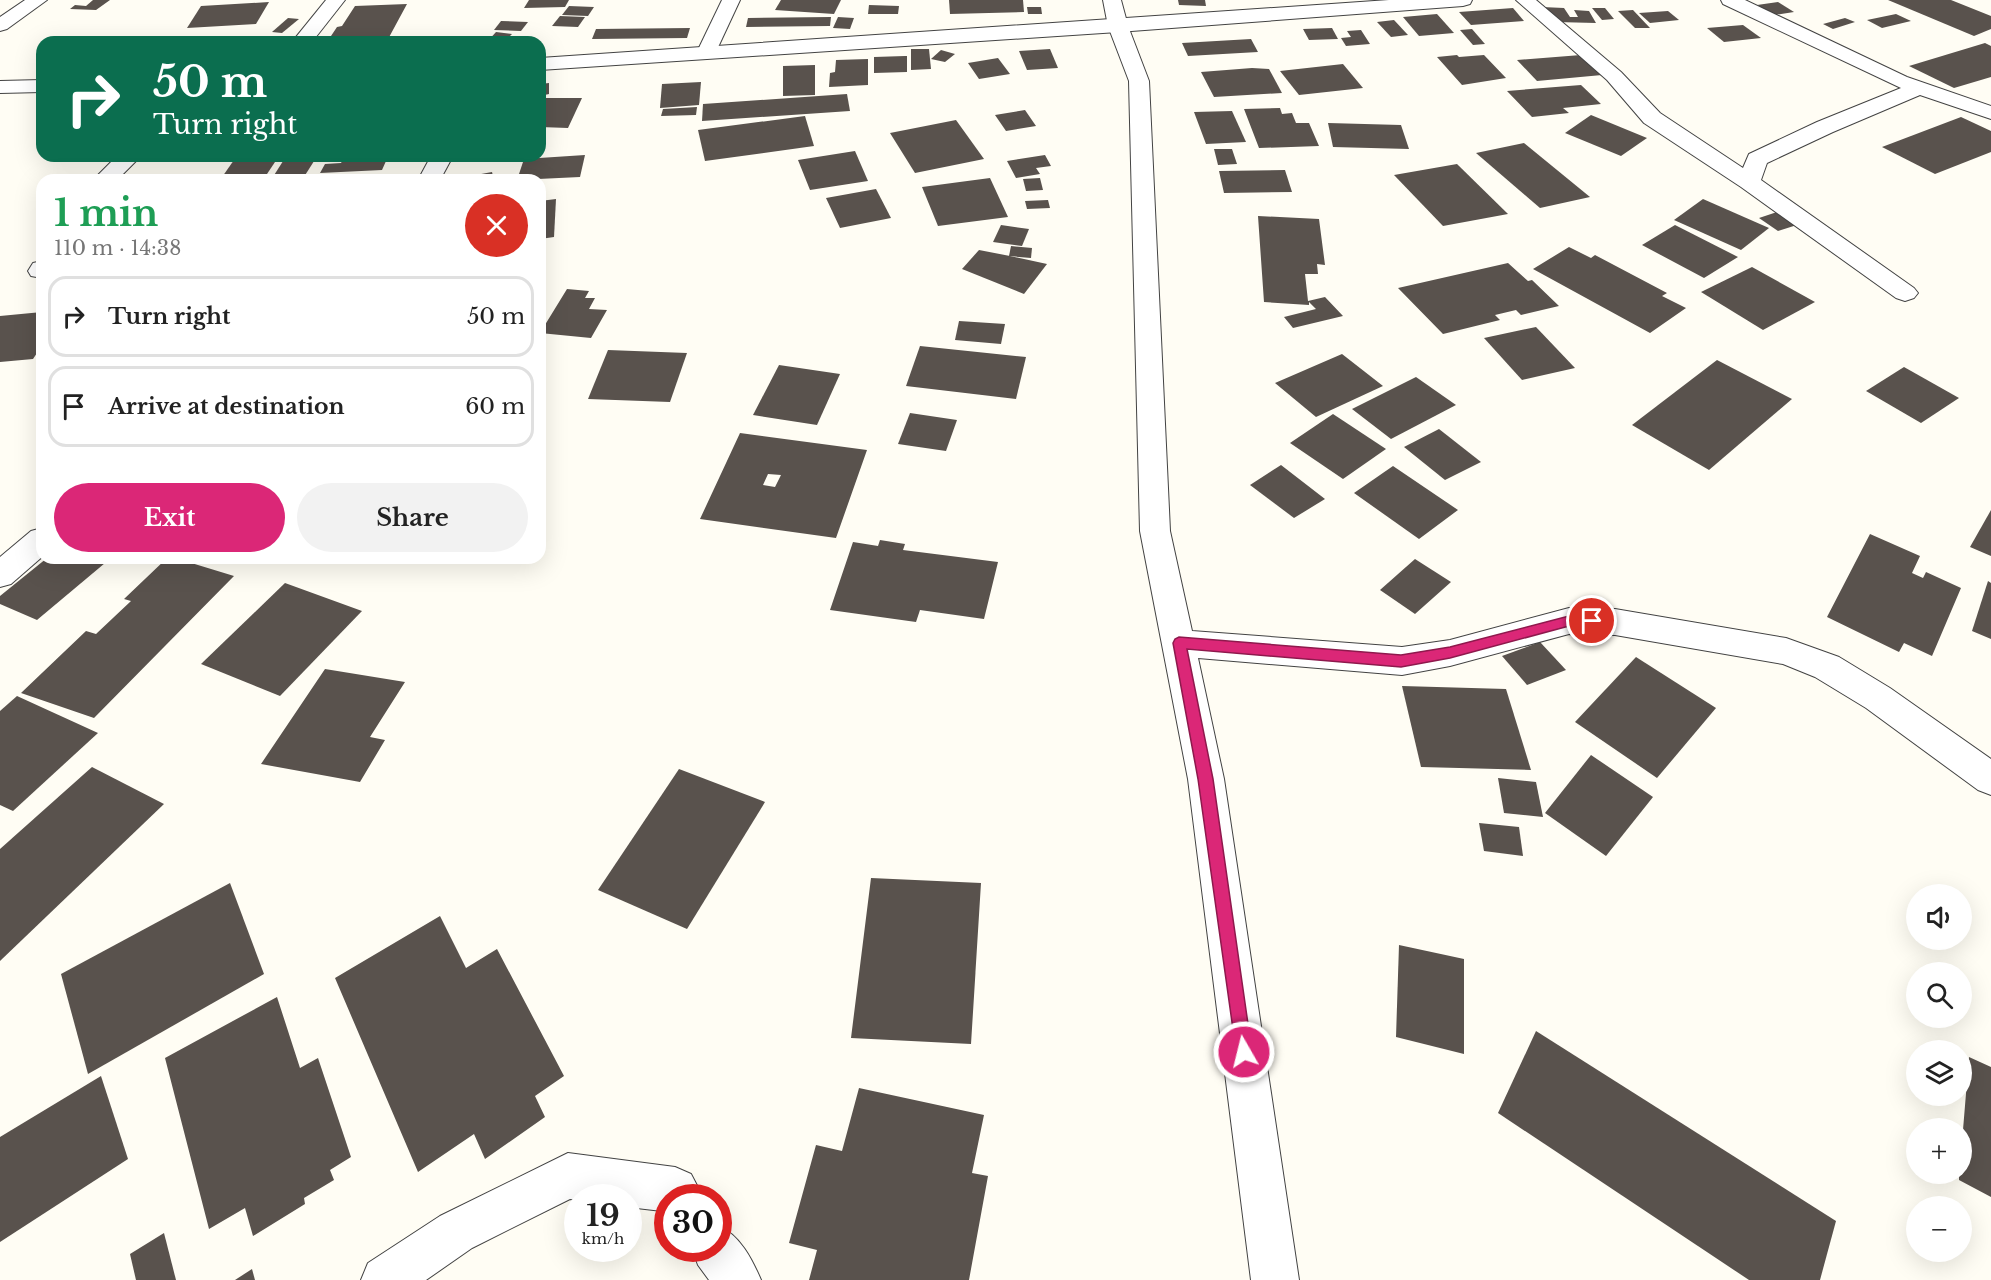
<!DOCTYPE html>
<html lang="en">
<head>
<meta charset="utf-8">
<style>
	body { margin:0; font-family:"Libre Baskerville",serif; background:#f2f2f2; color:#222; height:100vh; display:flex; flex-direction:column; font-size:22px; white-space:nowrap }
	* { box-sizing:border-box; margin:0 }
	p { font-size:20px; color:#767676 }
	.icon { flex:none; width:33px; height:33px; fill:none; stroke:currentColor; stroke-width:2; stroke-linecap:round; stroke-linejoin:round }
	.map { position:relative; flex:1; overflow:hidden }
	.details { position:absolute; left:36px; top:174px; width:510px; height:390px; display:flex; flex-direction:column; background:#fff; border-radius:18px; box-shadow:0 6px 24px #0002 }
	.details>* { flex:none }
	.guide { position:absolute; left:36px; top:36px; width:510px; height:126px; border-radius:18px; box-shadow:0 6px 24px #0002; background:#0b6e4f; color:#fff; overflow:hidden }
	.fabs { position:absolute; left:1906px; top:884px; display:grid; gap:12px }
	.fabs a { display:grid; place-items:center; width:66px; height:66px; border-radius:50%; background:#fff; box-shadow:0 6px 24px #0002; font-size:30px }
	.speed { position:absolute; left:564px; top:1184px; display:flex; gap:12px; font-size:30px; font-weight:700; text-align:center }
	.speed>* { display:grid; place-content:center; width:78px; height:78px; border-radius:50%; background:#fff; box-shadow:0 6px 24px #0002; line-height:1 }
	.speed small { font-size:15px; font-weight:400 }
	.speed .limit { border:9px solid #d22; background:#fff; color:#111 }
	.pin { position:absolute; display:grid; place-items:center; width:51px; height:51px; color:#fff; margin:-26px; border:3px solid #fff; border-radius:50%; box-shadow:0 2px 6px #0007 }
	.me { position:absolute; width:66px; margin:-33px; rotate:352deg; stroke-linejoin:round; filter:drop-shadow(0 0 4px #0008) }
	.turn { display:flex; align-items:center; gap:21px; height:126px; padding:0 18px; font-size:27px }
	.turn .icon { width:78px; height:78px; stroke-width:2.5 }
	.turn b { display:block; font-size:42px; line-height:51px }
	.round { display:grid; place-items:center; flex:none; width:63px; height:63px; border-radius:32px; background:#f2f2f2 }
	.overview { display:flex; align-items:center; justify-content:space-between; height:102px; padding:0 18px }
	h1 { font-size:36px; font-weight:700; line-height:45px; color:#1e9e55 }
	.button { display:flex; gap:12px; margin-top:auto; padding:12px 18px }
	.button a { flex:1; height:69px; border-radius:36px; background:#db2777; color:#fff; font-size:24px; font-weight:700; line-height:69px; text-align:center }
	.button a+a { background:#f2f2f2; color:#222 }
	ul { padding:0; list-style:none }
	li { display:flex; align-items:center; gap:18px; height:81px; margin:0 12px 9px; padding:0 6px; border:3px solid #e0e0e0; border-radius:18px }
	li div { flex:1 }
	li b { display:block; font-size:22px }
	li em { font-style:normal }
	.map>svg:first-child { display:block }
	.building { fill:#59524d; fill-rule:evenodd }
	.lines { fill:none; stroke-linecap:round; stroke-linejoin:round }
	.minor-casing { stroke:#434343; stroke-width:2 }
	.tertiary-casing { stroke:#434343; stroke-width:2 }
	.minor { fill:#fff; fill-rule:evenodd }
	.tertiary { fill:#fff; fill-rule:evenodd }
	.route { fill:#db2777; stroke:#8e194d; stroke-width:1.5 }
</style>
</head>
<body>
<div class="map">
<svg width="1991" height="1280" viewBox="0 0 1991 1280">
	<rect width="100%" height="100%" fill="#fffdf4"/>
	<!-- building -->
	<g class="building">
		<path d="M93,0H110L96,10L70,9L75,5L86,6Z"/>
		<path d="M529,0H569L565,7L524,8Z"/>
		<path d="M781,0H841L834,14L775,10Z"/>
		<path d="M949,0H1023L1024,12L950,14Z"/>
		<path d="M1178,0H1205L1206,6L1179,5Z"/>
		<path d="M1888,0H1951L1991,16V29L1974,36Z"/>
		<path d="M269,2L256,24L187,28L201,6Z"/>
		<path d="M1778,2L1794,12L1774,15L1757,5Z"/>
		<path d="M407,4L387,41L327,42L337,27L342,26L355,6Z"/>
		<path d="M869,5L899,6L898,14H868Z"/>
		<path d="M569,6L594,7L588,16L562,15Z"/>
		<path d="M1027,7H1041L1042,14H1028Z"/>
		<path d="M1542,7L1564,8L1570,17H1578L1574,10L1589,11L1596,23L1556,22Z"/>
		<path d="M1513,8L1524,21L1471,25L1459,12Z"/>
		<path d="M1592,8H1605L1614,19L1602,20Z"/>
		<path d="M1633,10L1650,28H1635L1618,11Z"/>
		<path d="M1668,11L1679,20L1650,23L1639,13Z"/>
		<path d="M1437,14L1454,33L1419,36L1403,17Z"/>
		<path d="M1896,14L1911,21L1882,28L1867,20Z"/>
		<path d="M560,16L585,17L578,27L552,26Z"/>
		<path d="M831,17L830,26L746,27L748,18Z"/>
		<path d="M838,17L854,18L850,29L833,28Z"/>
		<path d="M288,18L299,19L282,33L272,32Z"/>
		<path d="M1845,18L1855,22L1833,29L1823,24Z"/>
		<path d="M1394,20L1408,35L1391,37L1377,22Z"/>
		<path d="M501,21L528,22L521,31L494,30Z"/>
		<path d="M1743,25L1761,38L1724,42L1707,28Z"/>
		<path d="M690,28L687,38L592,39L596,29Z"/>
		<path d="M1332,28L1338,39L1309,40L1303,29Z"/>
		<path d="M1472,29L1485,44L1473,45L1460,30Z"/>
		<path d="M1361,30L1370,44L1346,46L1341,38L1351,37L1347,31Z"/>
		<path d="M496,32L512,34L504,42H487Z"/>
		<path d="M242,37L239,42H177L179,40Z"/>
		<path d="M1251,39L1258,52L1188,56L1182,43Z"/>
		<path d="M1985,43L1991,46V77L1954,88L1909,66Z"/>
		<path d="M911,49H929L931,69L911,70Z"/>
		<path d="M1050,49L1058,68L1027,70L1019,51Z"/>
		<path d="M941,50L955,54L945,62L931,59Z"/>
		<path d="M1457,55L1459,57L1484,55L1506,78L1462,85L1437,57Z"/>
		<path d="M1581,55L1602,75L1537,81L1517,60Z"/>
		<path d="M905,56H907V72L874,73V57Z"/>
		<path d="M998,58L1010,74L979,79L968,63Z"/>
		<path d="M868,59V85L829,87L830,73L835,72L836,60Z"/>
		<path d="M1343,64L1363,88L1299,95L1280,71Z"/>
		<path d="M815,65V95L783,96V66Z"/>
		<path d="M1252,68L1269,69L1282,93L1214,97L1201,72Z"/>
		<path d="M701,82L699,105L660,108L662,84Z"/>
		<path d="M549,83V94L540,96V84Z"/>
		<path d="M1581,85L1601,104L1563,108L1569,113L1532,117L1507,91Z"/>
		<path d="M847,94L850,111L702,121L703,104Z"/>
		<path d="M540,98H582L568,128L540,127Z"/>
		<path d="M697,107L696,115L661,116L663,109Z"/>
		<path d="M1280,108L1282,114L1292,113L1296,123H1309L1319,146L1259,148L1244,109Z"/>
		<path d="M1025,110L1036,126L1006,131L995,115Z"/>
		<path d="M1232,111L1246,142L1206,144L1194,112Z"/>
		<path d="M1591,115L1647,138L1621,156L1565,133Z"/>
		<path d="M805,116L814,146L705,161L698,130Z"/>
		<path d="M1961,117L1991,131V152L1935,174L1882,147Z"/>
		<path d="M956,120L984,159L915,173L890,133Z"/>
		<path d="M1328,123L1401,125L1409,149L1333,147Z"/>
		<path d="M1524,143L1590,197L1540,208L1476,153Z"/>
		<path d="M1214,149H1232L1237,164L1218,165Z"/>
		<path d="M855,151L868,181L810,190L798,160Z"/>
		<path d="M585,155L580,177L517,180L524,159Z"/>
		<path d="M1045,155L1051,166L1036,168L1040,174L1016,178L1007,161Z"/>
		<path d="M345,156H368L365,162L386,161L382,170L320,173L325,164L341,163Z"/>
		<path d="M285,158H316L302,180H271Z"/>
		<path d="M277,159L263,180H220L234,160Z"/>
		<path d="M1457,164L1508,214L1443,226L1394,175Z"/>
		<path d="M1285,170L1292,192L1224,193L1219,171Z"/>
		<path d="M492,172L494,180H465V177Z"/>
		<path d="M990,178L1008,217L938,226L922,187Z"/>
		<path d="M1040,178L1043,190L1026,191L1023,179Z"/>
		<path d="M876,189L891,218L840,228L826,198Z"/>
		<path d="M556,199L554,237L540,239V201Z"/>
		<path d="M1703,199L1769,228L1741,250L1674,220Z"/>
		<path d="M1048,200L1050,208L1027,209L1025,201Z"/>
		<path d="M1780,211L1800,224L1778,231L1759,218Z"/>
		<path d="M1258,216L1319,219L1325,265L1317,264L1318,274H1305L1308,301L1325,297L1343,316L1293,328L1284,317L1316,309L1309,302V305L1264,302Z"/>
		<path d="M1001,225L1029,229L1022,246L993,242Z"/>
		<path d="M1675,225L1738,257L1704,278L1642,245Z"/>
		<path d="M1011,246L1032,248L1031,258L1009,256Z"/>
		<path d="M1569,247L1591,258L1595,255L1667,293L1662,296L1686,308L1650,333L1533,269Z"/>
		<path d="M979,250L1010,256L1047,264L1024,294L962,269Z"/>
		<path d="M1508,263L1528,281L1532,280L1559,306L1521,315L1516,310L1495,315L1500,320L1443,334L1398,288Z"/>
		<path d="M1752,267L1815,302L1763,330L1701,292Z"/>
		<path d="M567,289L589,291L585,298H595L589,309L607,310L591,338L540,333Z"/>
		<path d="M42,312V353H37L33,359L0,362V316Z"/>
		<path d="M959,321L1005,324L1001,344L955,340Z"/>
		<path d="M1536,327L1575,368L1522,380L1484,338Z"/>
		<path d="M920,346L1026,357L1016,399L906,386Z"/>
		<path d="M608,350L687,353L670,402L588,399Z"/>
		<path d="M1342,354L1383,386L1316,417L1275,383Z"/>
		<path d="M1717,360L1792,399L1709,470L1632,425Z"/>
		<path d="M779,365L840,374L817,425L753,415Z"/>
		<path d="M1904,367L1959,398L1921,423L1866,391Z"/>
		<path d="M1416,377L1456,405L1391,439L1352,409Z"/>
		<path d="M910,413L957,420L946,451L898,444Z"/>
		<path d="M1333,414L1386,449L1343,479L1290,443Z"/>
		<path d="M1439,429L1481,462L1445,480L1404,447Z"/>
		<path d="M740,433L867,450L836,538L700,519ZM768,474L781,475L775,487L763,485Z"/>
		<path d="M1281,465L1325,499L1294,518L1250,485Z"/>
		<path d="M1393,466L1458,510L1419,539L1354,493Z"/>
		<path d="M1991,510V556L1970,547Z"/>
		<path d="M1870,534L1920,556L1912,573L1923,578L1926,572L1961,588L1932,656L1904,643L1899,652L1827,617Z"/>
		<path d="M880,540L905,544L903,550L998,562L984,619L920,610L916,622L830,610L853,542L878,546Z"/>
		<path d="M47,558H111L37,620L0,604V596Z"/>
		<path d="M167,558H175L234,576L94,718L21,693L86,631L96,634L131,601L124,599Z"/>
		<path d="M1415,559L1451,582L1415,614L1380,590Z"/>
		<path d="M1988,581L1991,583V639L1972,631Z"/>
		<path d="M285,583L362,611L280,696L201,664Z"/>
		<path d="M1540,642L1566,670L1527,685L1502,656Z"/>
		<path d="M1636,657L1716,708L1657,778L1575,722Z"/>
		<path d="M325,669L405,682L370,737L385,740L360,782L261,764Z"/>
		<path d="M1402,686L1506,689L1531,770L1421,767Z"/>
		<path d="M17,696L98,733L13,811L0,805V711Z"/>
		<path d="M1591,755L1653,797L1606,856L1545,813Z"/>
		<path d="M92,767L164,804L0,961V849Z"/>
		<path d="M679,769L765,802L687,929L598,890Z"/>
		<path d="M1498,778L1536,782L1543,817L1504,813Z"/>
		<path d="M1479,823L1519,827L1523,856L1484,851Z"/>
		<path d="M871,878L981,883L971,1044L851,1038Z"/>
		<path d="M230,883L264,974L88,1074L61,974Z"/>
		<path d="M440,916L466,968L497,949L564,1076L535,1096L545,1117L485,1159L474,1134L418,1172L335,978Z"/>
		<path d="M1399,945L1464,959V1054L1396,1037Z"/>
		<path d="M277,997L300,1068L318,1058L351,1157L330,1170L334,1180L304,1198L305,1204L253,1236L245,1208L209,1229L165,1058Z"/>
		<path d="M1536,1031L1836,1221L1820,1280H1749L1498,1113Z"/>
		<path d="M1969,1057L1991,1067V1197L1959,1180V1173H1962V1142Z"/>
		<path d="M101,1076L128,1159L0,1242V1137Z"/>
		<path d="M859,1088L984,1115L972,1173L988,1176L969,1280H809L817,1250L789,1243L816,1145L842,1151Z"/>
		<path d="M164,1233L176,1280H136L130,1254Z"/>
		<path d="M252,1269L255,1280H235Z"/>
	</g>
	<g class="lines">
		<defs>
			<g id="minor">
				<path d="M25,0H47L7,29L0,31V17Z"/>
				<path d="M326,0H345L312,42H292Z"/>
				<path d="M722,0H740L713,58H699L696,54Z"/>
				<path d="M1103,0H1121L1128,26L1149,81L1170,531L1192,631L1402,647L1450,640L1569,608L1615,609L1786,638L1839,657L1890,688L1991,759V795L1978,790L1866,708L1815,677L1783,664L1615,635L1569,634L1450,666L1402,675L1198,658L1224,779L1299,1280H1251L1188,779L1140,531L1129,81L1108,26Z"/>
				<path d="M1516,0H1536L1621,72L1660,113L1743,168L1749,154L1817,122L1901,88L1723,4L1721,0H1745L1907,77L1991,106V119L1920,95L1833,132L1767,163L1761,180L1914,288L1918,293L1914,298L1905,301L1896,298L1741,187L1644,123L1607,80Z"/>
				<path d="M117,156H141L117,180H93Z"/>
				<path d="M431,156H453L440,180H418Z"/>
				<path d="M42,261V278L31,276L28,271L33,263Z"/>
				<path d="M42,528V557L11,584L0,587V557L31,531Z"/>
				<path d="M568,1153L675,1167L691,1174L703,1197H668V1215L662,1211L628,1207V1197H578V1200L570,1199L472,1248L426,1280H361L368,1263L440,1216Z"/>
				<path d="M718,1226C740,1235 752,1259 761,1280H709L698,1265L692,1248H718Z"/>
			</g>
			<g id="tertiary">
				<path d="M1389,0H1472L1470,4L1463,6L1118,32L540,70V58Z"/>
				<path d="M42,80V92L0,93V81Z"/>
			</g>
		</defs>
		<!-- minor casing -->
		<use href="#minor" class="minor-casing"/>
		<!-- tertiary casing -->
		<use href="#tertiary" class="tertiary-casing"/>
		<!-- minor -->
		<use href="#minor" class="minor"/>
		<!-- tertiary -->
		<use href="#tertiary" class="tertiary"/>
	</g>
	<!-- route -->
	<path class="route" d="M1569,616H1592L1599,621L1592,627L1569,626L1450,658L1401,667L1187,649L1213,779L1252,1052L1250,1058L1244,1061L1237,1058L1198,779L1173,643L1175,639L1179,637L1401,655L1450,647Z"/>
</svg>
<div class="fabs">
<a><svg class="icon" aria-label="sound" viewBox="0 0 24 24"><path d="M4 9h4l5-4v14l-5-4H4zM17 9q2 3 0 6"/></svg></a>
<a><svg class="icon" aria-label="search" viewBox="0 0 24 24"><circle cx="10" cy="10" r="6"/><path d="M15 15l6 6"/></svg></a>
<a><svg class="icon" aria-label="layers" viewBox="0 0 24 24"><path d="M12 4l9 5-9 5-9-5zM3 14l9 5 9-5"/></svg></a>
<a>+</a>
<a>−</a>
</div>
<div class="speed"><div>19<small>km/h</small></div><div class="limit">30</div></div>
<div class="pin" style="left:1592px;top:621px;background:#d93025"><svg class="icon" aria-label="arrive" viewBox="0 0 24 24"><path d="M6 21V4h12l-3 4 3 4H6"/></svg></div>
<svg class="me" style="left:1244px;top:1052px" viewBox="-20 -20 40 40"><circle r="17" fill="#db2777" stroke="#fff" stroke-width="3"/><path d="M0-11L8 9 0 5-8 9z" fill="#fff"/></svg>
<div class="guide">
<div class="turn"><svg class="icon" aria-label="right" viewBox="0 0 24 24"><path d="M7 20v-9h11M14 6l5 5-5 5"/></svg><div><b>50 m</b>Turn right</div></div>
</div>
<section class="details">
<div class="overview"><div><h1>1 min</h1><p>110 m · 14:38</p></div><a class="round" style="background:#d93025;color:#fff"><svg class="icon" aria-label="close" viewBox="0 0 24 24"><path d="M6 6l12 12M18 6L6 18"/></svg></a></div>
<ul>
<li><svg class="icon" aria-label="right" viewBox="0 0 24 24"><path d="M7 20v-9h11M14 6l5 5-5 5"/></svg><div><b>Turn right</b></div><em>50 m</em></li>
<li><svg class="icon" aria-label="arrive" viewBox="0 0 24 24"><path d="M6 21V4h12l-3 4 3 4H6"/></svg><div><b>Arrive at destination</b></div><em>60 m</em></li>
</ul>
<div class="button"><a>Exit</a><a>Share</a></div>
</section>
</div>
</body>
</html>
